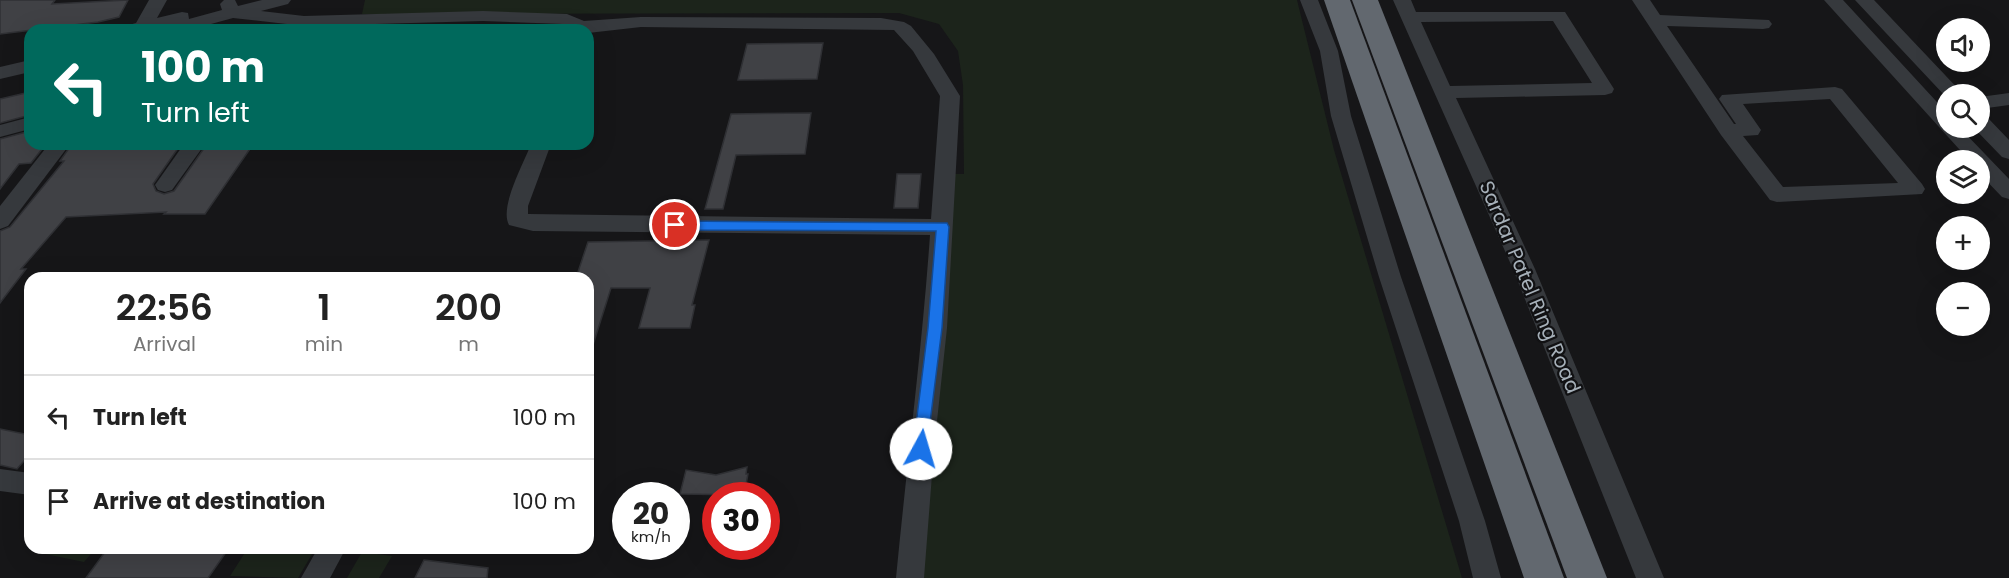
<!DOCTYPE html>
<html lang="en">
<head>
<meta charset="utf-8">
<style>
	body { margin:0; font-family:Poppins,sans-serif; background:#f2f2f2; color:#222; height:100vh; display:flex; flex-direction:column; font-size:22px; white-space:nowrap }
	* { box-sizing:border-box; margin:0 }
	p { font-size:20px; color:#767676 }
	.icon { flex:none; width:33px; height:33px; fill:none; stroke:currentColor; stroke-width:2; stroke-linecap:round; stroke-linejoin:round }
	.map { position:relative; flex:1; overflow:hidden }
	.panel { position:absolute; left:24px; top:272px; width:570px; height:282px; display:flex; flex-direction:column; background:#fff; border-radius:18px; box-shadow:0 6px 24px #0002 }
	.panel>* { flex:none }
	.guide { position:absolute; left:24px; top:24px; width:570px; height:126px; border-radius:18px; box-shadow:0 6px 24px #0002; background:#00695c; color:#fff; overflow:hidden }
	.tools { position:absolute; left:1936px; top:18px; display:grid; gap:12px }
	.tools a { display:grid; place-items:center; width:54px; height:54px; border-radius:50%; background:#fff; box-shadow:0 6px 24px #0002; font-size:30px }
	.speed { position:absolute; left:612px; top:482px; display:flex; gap:12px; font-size:30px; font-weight:700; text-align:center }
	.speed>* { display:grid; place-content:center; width:78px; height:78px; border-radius:50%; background:#fff; box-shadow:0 6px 24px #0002; line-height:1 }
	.speed small { font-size:15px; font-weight:400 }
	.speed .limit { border:9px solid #d22; background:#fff; color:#111 }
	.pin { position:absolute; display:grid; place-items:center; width:51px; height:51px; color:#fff; margin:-26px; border:3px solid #fff; border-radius:50%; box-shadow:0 2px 6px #0007 }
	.me { position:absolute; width:66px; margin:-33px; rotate:6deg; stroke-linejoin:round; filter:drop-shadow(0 0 4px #0008) }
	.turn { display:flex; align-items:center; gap:21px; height:126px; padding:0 18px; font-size:27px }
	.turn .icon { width:78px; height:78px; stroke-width:2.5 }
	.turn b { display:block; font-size:42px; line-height:51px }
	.eta { display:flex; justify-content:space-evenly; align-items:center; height:102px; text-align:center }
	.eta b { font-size:36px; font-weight:600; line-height:42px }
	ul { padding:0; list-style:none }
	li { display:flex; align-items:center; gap:18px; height:84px; padding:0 18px; border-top:2px solid #e0e0e0 }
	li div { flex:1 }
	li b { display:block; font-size:22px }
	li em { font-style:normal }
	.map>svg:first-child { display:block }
	.green { fill:#1c241b }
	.building { fill:#404145; stroke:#2f3034; stroke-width:1.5 }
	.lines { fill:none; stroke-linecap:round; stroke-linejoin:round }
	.minor { fill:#36393d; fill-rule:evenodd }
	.highway { fill:#62686f; fill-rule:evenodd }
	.route { fill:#1a73e8; stroke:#114b97; stroke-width:1.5 }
	.labels { text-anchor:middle; stroke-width:4.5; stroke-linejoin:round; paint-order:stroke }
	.street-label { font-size:20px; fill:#a6b0b9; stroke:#111113 }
</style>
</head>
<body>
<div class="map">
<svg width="2009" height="578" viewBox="0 0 2009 578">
	<rect width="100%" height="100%" fill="#161618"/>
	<!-- green -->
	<g class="green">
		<path d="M365,0H1297L1334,150L1462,578H900L939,174H964L963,85L958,51L939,24L899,13L362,14Z"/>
		<path d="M44,548H96L84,562L40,553Z"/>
		<path d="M248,548L315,549L298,578L230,576Z"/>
		<path d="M362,552L392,556L379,578H347Z"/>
	</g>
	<!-- building -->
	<g class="building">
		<path d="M0,0H55L52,4L128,0L119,17L98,22L0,34Z"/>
		<path d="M823,43L817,79L738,80L747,44Z"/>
		<path d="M30,92V115L0,123V99Z"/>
		<path d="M811,113L805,154L736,155L723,209H705L731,114Z"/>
		<path d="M30,131V144H46L31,163L19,164L0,189V139Z"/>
		<path d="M72,144H181L153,184L156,191L164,194L174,191L207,144H250L248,146H252L205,214H164L166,212L66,217L21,269H26L0,303V231L10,227L64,161H60Z"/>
		<path d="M897,174H921L918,208H894Z"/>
		<path d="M709,240L692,305H695L690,328H639L650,288H611L592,348L588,347V278H576L588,242Z"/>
		<path d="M0,429L30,435V454L17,469L0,465Z"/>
		<path d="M747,467L746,474H748L744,495L680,494L686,470L716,475Z"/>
		<path d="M108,548H229L208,578H86Z"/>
		<path d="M424,560L488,568L487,578H415Z"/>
	</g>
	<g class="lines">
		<!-- minor -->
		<g class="minor">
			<path d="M149,0H167L157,18L182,12L188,13L189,19L222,10L220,4L224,0H235L238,6L262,0H291L288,4L261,11L304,16L483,11L567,14L584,21L641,17L881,18L904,22L911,26L934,54L960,96L947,328L934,449L924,578H896C907,463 922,349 930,235L533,231L509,225C499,207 524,163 531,144H551L528,206V214L931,219L940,96L913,51L894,30L641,27L588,33V30H572L563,24L483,21L304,26L233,18L189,30H159L161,28L122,30L125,26L136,23Z"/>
			<path d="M1300,0H1318L1338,51L1351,116L1401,277L1485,521L1501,578H1473L1459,521L1379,277L1331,116L1320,51Z"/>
			<path d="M1393,0H1411L1416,12H1565L1614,89L1612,93L1605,95L1456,98L1535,269L1664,578H1636L1513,269ZM1553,21L1592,83L1450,86L1421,22Z"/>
			<path d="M1632,0H1650L1660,15L1769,20L1772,24L1769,28L1763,29L1667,26L1734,124H1736L1719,99L1722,95L1835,87L1842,89L1922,184L1925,189L1922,194L1777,202L1770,200L1721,135ZM1830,99L1898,183L1783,187L1743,136L1758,135L1761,130L1743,104Z"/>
			<path d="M1824,0H1843L1947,113V128H1960L2009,179V199L2002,197L1980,174V160H1969Z"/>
			<path d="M1855,0H1874L1963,94H1947V98Z"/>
			<path d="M30,60V72L0,79V67Z"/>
			<path d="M2009,93V105L1980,109V97Z"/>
			<path d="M1980,116L1987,117L2009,140V159L2002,157L1974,128H1980Z"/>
			<path d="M30,117V129L0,137V125Z"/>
			<path d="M49,144H70L8,226L0,229V206Z"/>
			<path d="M184,144H205L172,190L165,192L158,190L155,185Z"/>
			<path d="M0,469L30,473V495L0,491Z"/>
			<path d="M318,548H346L330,578H301Z"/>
		</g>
		<!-- highway -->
		<g class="highway">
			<path d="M1324,0H1350L1564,578H1524Z"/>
			<path d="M1352,0H1378L1607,578H1567Z"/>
		</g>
	</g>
	<!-- route -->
	<path class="route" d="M675,221L947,223L949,227L942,328L926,454L921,456L916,454L913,449L928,328L936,231L675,230L669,225Z"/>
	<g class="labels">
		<!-- street labels -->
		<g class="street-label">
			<text transform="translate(1530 287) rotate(67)" y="7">Sardar Patel Ring Road</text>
		</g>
	</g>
</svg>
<div class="tools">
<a><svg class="icon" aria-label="sound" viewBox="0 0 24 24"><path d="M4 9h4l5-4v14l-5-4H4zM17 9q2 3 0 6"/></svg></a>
<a><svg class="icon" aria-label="search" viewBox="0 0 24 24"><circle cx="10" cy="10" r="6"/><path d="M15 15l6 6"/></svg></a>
<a><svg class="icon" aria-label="layers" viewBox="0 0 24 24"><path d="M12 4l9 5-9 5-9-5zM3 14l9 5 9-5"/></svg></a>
<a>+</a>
<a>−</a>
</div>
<div class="speed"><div>20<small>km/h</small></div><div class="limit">30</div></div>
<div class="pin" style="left:675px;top:225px;background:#d93025"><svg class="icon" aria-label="arrive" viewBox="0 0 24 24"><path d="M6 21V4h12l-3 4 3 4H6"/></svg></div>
<svg class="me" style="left:921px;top:449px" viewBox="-20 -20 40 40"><circle r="19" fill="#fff"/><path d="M0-13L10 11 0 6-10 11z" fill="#1a73e8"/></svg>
<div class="guide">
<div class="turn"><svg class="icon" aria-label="left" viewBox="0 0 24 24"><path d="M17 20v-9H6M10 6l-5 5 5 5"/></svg><div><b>100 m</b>Turn left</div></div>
</div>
<section class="panel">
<div class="eta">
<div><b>22:56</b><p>Arrival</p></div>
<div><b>1</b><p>min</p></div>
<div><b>200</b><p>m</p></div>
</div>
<ul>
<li><svg class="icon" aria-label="left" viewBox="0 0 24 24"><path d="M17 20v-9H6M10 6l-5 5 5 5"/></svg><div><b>Turn left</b></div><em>100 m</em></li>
<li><svg class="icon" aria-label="arrive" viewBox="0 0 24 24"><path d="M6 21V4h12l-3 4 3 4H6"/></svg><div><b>Arrive at destination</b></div><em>100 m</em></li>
</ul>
</section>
</div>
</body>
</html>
